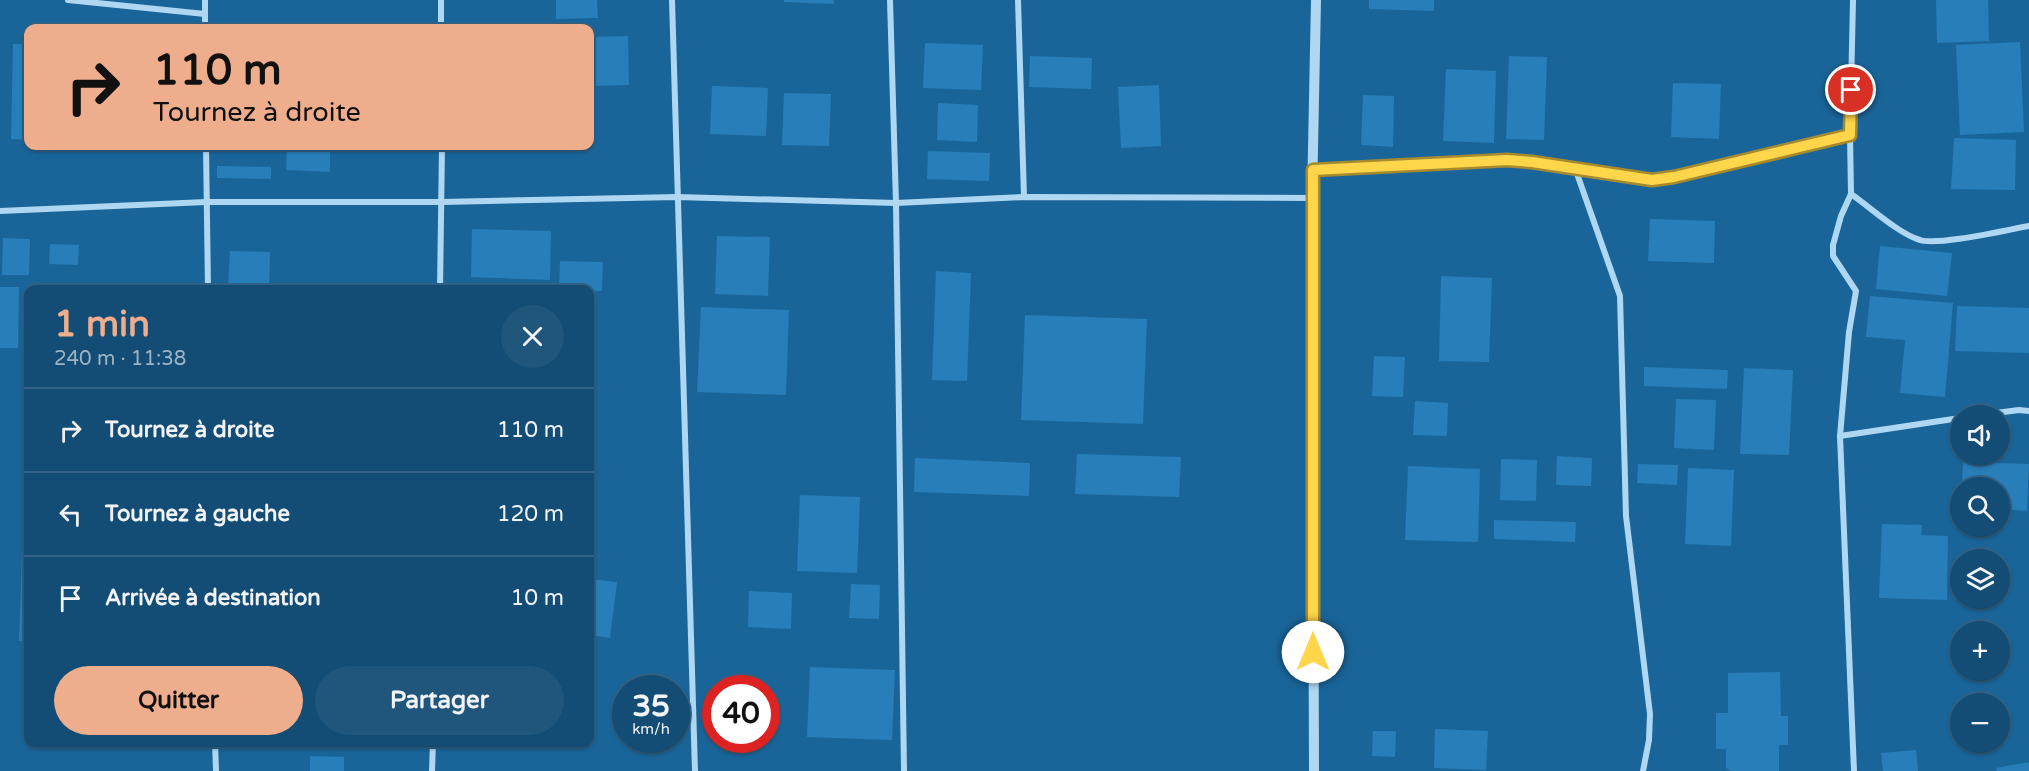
<!DOCTYPE html>
<html lang="fr">
<head>
<meta charset="utf-8">
<style>
	body { margin:0; font-family:"Varela Round",sans-serif; background:#20567c; color:#f1f3f6; height:100vh; display:flex; flex-direction:column; font-size:22px; white-space:nowrap }
	* { box-sizing:border-box; margin:0 }
	p { font-size:20px; color:#9db4c5 }
	.icon { flex:none; width:33px; height:33px; fill:none; stroke:currentColor; stroke-width:2; stroke-linecap:round; stroke-linejoin:round }
	.map { position:relative; flex:1; overflow:hidden }
	.side { position:absolute; left:24px; top:285px; width:570px; height:462px; display:flex; flex-direction:column; background:#134c74; border-radius:12px; box-shadow:0 2px 4px #0004,0 0 0 2px #326386 }
	.side>* { flex:none }
	.top-card { position:absolute; left:24px; top:24px; width:570px; height:126px; border-radius:12px; box-shadow:0 2px 4px #0004,0 0 0 2px #326386; background:#eead8d; color:#111; overflow:hidden }
	.tools { position:absolute; left:1950px; top:405px; display:grid; gap:12px }
	.tools a { display:grid; place-items:center; width:60px; height:60px; border-radius:50%; background:#134c74; box-shadow:0 2px 4px #0004,0 0 0 2px #326386; font-size:30px }
	.speed { position:absolute; left:612px; top:675px; display:flex; gap:12px; font-size:30px; font-weight:700; text-align:center }
	.speed>* { display:grid; place-content:center; width:78px; height:78px; border-radius:50%; background:#134c74; box-shadow:0 2px 4px #0004,0 0 0 2px #326386; line-height:1 }
	.speed small { font-size:15px; font-weight:400 }
	.speed .limit { border:9px solid #d22; background:#fff; color:#111 }
	.pin { position:absolute; display:grid; place-items:center; width:51px; height:51px; color:#fff; margin:-26px; border:3px solid #fff; border-radius:50%; box-shadow:0 2px 6px #0007 }
	.me { position:absolute; width:66px; margin:-33px; rotate:0deg; stroke-linejoin:round; filter:drop-shadow(0 0 4px #0008) }
	.turn { display:flex; align-items:center; gap:21px; height:126px; padding:0 30px; font-size:27px }
	.turn .icon { width:78px; height:78px; stroke-width:2.5 }
	.turn b { display:block; font-size:42px; line-height:51px }
	.round { display:grid; place-items:center; flex:none; width:63px; height:63px; border-radius:32px; background:#20567c }
	.summary { display:flex; align-items:center; justify-content:space-between; height:102px; padding:0 30px }
	h1 { font-size:36px; font-weight:700; line-height:45px; color:#eead8d }
	.action { display:flex; gap:12px; margin-top:auto; padding:12px 30px }
	.action a { flex:1; height:69px; border-radius:36px; background:#eead8d; color:#111; font-size:24px; font-weight:700; line-height:69px; text-align:center }
	.action a+a { background:#20567c; color:#f1f3f6 }
	ul { padding:0; list-style:none }
	li { display:flex; align-items:center; gap:18px; height:84px; padding:0 30px; border-top:2px solid #326386 }
	li div { flex:1 }
	li b { display:block; font-size:22px }
	li em { font-style:normal }
	.map>svg:first-child { display:block }
	.building { fill:#287eb8 }
	.lines { fill:none; stroke-linecap:round; stroke-linejoin:round }
	.minor { stroke:#afd7f1; stroke-width:6 }
	.tertiary { stroke:#afd7f1; stroke-width:10 }
	.route-casing { stroke:#a68a30; stroke-width:15 }
	.route { stroke:#ffd54a; stroke-width:10 }
</style>
</head>
<body>
<div class="map">
<svg width="2029" height="771" viewBox="0 0 2029 771">
	<rect width="100%" height="100%" fill="#19659a"/>
	<!-- building -->
	<g class="building">
		<path d="M556,0H597L598,18L556,19Z"/>
		<path d="M784,0H834V4L784,2Z"/>
		<path d="M1369,0H1434V11L1369,9Z"/>
		<path d="M1936,0H1988L1989,41L1937,43Z"/>
		<path d="M628,36L629,85L590,86V37Z"/>
		<path d="M2020,42L2024,132L1960,135L1956,45Z"/>
		<path d="M925,43L983,45L981,90L923,88Z"/>
		<path d="M13,44H28V140L11,139Z"/>
		<path d="M1030,56L1092,58L1091,89L1029,87Z"/>
		<path d="M1509,56L1547,57L1544,140L1506,139Z"/>
		<path d="M1446,69L1496,71L1494,143L1443,141Z"/>
		<path d="M1673,83L1721,84L1719,139L1671,137Z"/>
		<path d="M1159,85L1161,146L1121,148L1118,87Z"/>
		<path d="M712,86L768,88L766,136L710,134Z"/>
		<path d="M784,93L831,94L829,146L782,145Z"/>
		<path d="M1363,95L1394,96L1393,147L1361,145Z"/>
		<path d="M938,103L978,105L977,142L937,140Z"/>
		<path d="M1954,138L2016,140L2015,190L1951,189Z"/>
		<path d="M287,146H330V172L286,170Z"/>
		<path d="M495,146H549V150L495,149Z"/>
		<path d="M928,151L990,153L989,181L927,179Z"/>
		<path d="M217,166L271,167V179L217,178Z"/>
		<path d="M1650,219L1715,221L1714,263L1648,261Z"/>
		<path d="M472,229L551,231L550,280L471,277Z"/>
		<path d="M717,236L770,237L768,296L715,294Z"/>
		<path d="M3,238L30,239L29,275H2Z"/>
		<path d="M50,244L79,245L78,265L49,264Z"/>
		<path d="M1880,246L1952,253L1947,296L1876,289Z"/>
		<path d="M230,251L270,252L269,290H228Z"/>
		<path d="M560,261L603,262L602,291L559,290Z"/>
		<path d="M936,271L971,273L967,381L932,380Z"/>
		<path d="M1441,276L1492,278L1489,362L1439,361Z"/>
		<path d="M0,287H19L18,348H0Z"/>
		<path d="M1870,296L1953,303L1945,397L1900,393L1905,340L1866,337Z"/>
		<path d="M1957,306L2029,308V353L1955,351Z"/>
		<path d="M701,307L789,310L786,395L697,392Z"/>
		<path d="M1025,315L1147,319L1143,424L1021,420Z"/>
		<path d="M1374,356L1405,357L1403,397L1372,396Z"/>
		<path d="M1644,367L1728,370L1727,389L1644,386Z"/>
		<path d="M1744,368L1793,370L1789,455L1740,454Z"/>
		<path d="M1676,399L1716,400L1714,450L1674,448Z"/>
		<path d="M1415,401L1448,403L1447,436L1413,435Z"/>
		<path d="M1077,454L1181,457L1179,497L1075,494Z"/>
		<path d="M1557,456L1592,458L1591,486L1556,485Z"/>
		<path d="M915,458L1030,463L1029,496L914,492Z"/>
		<path d="M1501,459L1537,460L1536,501L1500,500Z"/>
		<path d="M1963,462L2029,464L2027,511L2000,509V488H1962Z"/>
		<path d="M1638,464L1678,465L1677,485L1637,483Z"/>
		<path d="M1408,466L1480,469L1478,542L1405,540Z"/>
		<path d="M1688,468L1734,470L1731,546L1685,544Z"/>
		<path d="M800,495L860,497L857,573L797,571Z"/>
		<path d="M23,520H28V641H19Z"/>
		<path d="M1494,520L1576,522L1575,542L1494,539Z"/>
		<path d="M1882,524L1922,525L1921,535L1948,536L1947,600L1879,598Z"/>
		<path d="M590,579L617,582L610,638L590,635Z"/>
		<path d="M851,584L880,585L879,619L849,618Z"/>
		<path d="M749,591L792,593L791,629L748,627Z"/>
		<path d="M810,667L895,670L892,740L807,737Z"/>
		<path d="M1780,672L1781,716H1788V745H1779V771H1731L1726,768V749H1716V713H1728V673Z"/>
		<path d="M1435,729L1488,731L1486,770L1434,768Z"/>
		<path d="M1373,731H1396L1395,757L1372,756Z"/>
		<path d="M1916,750L1918,771H1883L1881,753Z"/>
		<path d="M310,756L344,757V771H310Z"/>
		<path d="M2029,762V771H1997L1996,768Z"/>
	</g>
	<g class="lines">
		<!-- minor -->
		<g class="minor">
			<path d="M68,0L205,14"/>
			<path d="M205,0V28"/>
			<path d="M441,0V28"/>
			<path d="M672,0L695,771"/>
			<path d="M890,0L896,203L904,771"/>
			<path d="M1018,0L1024,197"/>
			<path d="M1853,0L1850,135L1851,194L1841,216L1833,245V256L1856,291L1849,332L1840,436L1854,771"/>
			<path d="M206,146L208,290"/>
			<path d="M1575,168L1620,296L1626,516L1650,714L1649,740L1643,771"/>
			<path d="M1313,170L1507,160L1532,162L1652,180L1674,177L1850,135"/>
			<path d="M1851,194C1870,207 1899,234 1920,240C1938,246 2006,230 2029,226"/>
			<path d="M0,211L206,202H442L677,197L896,203L1024,197L1312,198"/>
			<path d="M440,290L442,146"/>
			<path d="M1973,416L2019,410L2029,411"/>
			<path d="M1840,436L1960,418"/>
			<path d="M215,742L216,771"/>
			<path d="M432,771L433,742"/>
		</g>
		<!-- tertiary -->
		<path class="tertiary" d="M1314,771L1312,198L1316,0"/>
	</g>
	<g class="lines">
		<defs>
			<path id="route" d="M1313,652V170L1507,160L1532,162L1652,180L1674,177L1850,135L1851,90"/>
		</defs>
		<!-- route casing -->
		<use href="#route" class="route-casing"/>
		<!-- route -->
		<use href="#route" class="route"/>
	</g>
</svg>
<div class="tools">
<a><svg class="icon" aria-label="sound" viewBox="0 0 24 24"><path d="M4 9h4l5-4v14l-5-4H4zM17 9q2 3 0 6"/></svg></a>
<a><svg class="icon" aria-label="search" viewBox="0 0 24 24"><circle cx="10" cy="10" r="6"/><path d="M15 15l6 6"/></svg></a>
<a><svg class="icon" aria-label="layers" viewBox="0 0 24 24"><path d="M12 4l9 5-9 5-9-5zM3 14l9 5 9-5"/></svg></a>
<a>+</a>
<a>−</a>
</div>
<div class="speed"><div>35<small>km/h</small></div><div class="limit">40</div></div>
<div class="pin" style="left:1851px;top:90px;background:#d93025"><svg class="icon" aria-label="arrive" viewBox="0 0 24 24"><path d="M6 21V4h12l-3 4 3 4H6"/></svg></div>
<svg class="me" style="left:1313px;top:652px" viewBox="-20 -20 40 40"><circle r="19" fill="#fff"/><path d="M0-13L10 11 0 6-10 11z" fill="#ffd54a"/></svg>
<div class="top-card">
<div class="turn"><svg class="icon" aria-label="right" viewBox="0 0 24 24"><path d="M7 20v-9h11M14 6l5 5-5 5"/></svg><div><b>110 m</b>Tournez à droite</div></div>
</div>
<section class="side">
<div class="summary"><div><h1>1 min</h1><p>240 m · 11:38</p></div><a class="round"><svg class="icon" aria-label="close" viewBox="0 0 24 24"><path d="M6 6l12 12M18 6L6 18"/></svg></a></div>
<ul>
<li><svg class="icon" aria-label="right" viewBox="0 0 24 24"><path d="M7 20v-9h11M14 6l5 5-5 5"/></svg><div><b>Tournez à droite</b></div><em>110 m</em></li>
<li><svg class="icon" aria-label="left" viewBox="0 0 24 24"><path d="M17 20v-9H6M10 6l-5 5 5 5"/></svg><div><b>Tournez à gauche</b></div><em>120 m</em></li>
<li><svg class="icon" aria-label="arrive" viewBox="0 0 24 24"><path d="M6 21V4h12l-3 4 3 4H6"/></svg><div><b>Arrivée à destination</b></div><em>10 m</em></li>
</ul>
<div class="action"><a>Quitter</a><a>Partager</a></div>
</section>
</div>
</body>
</html>
